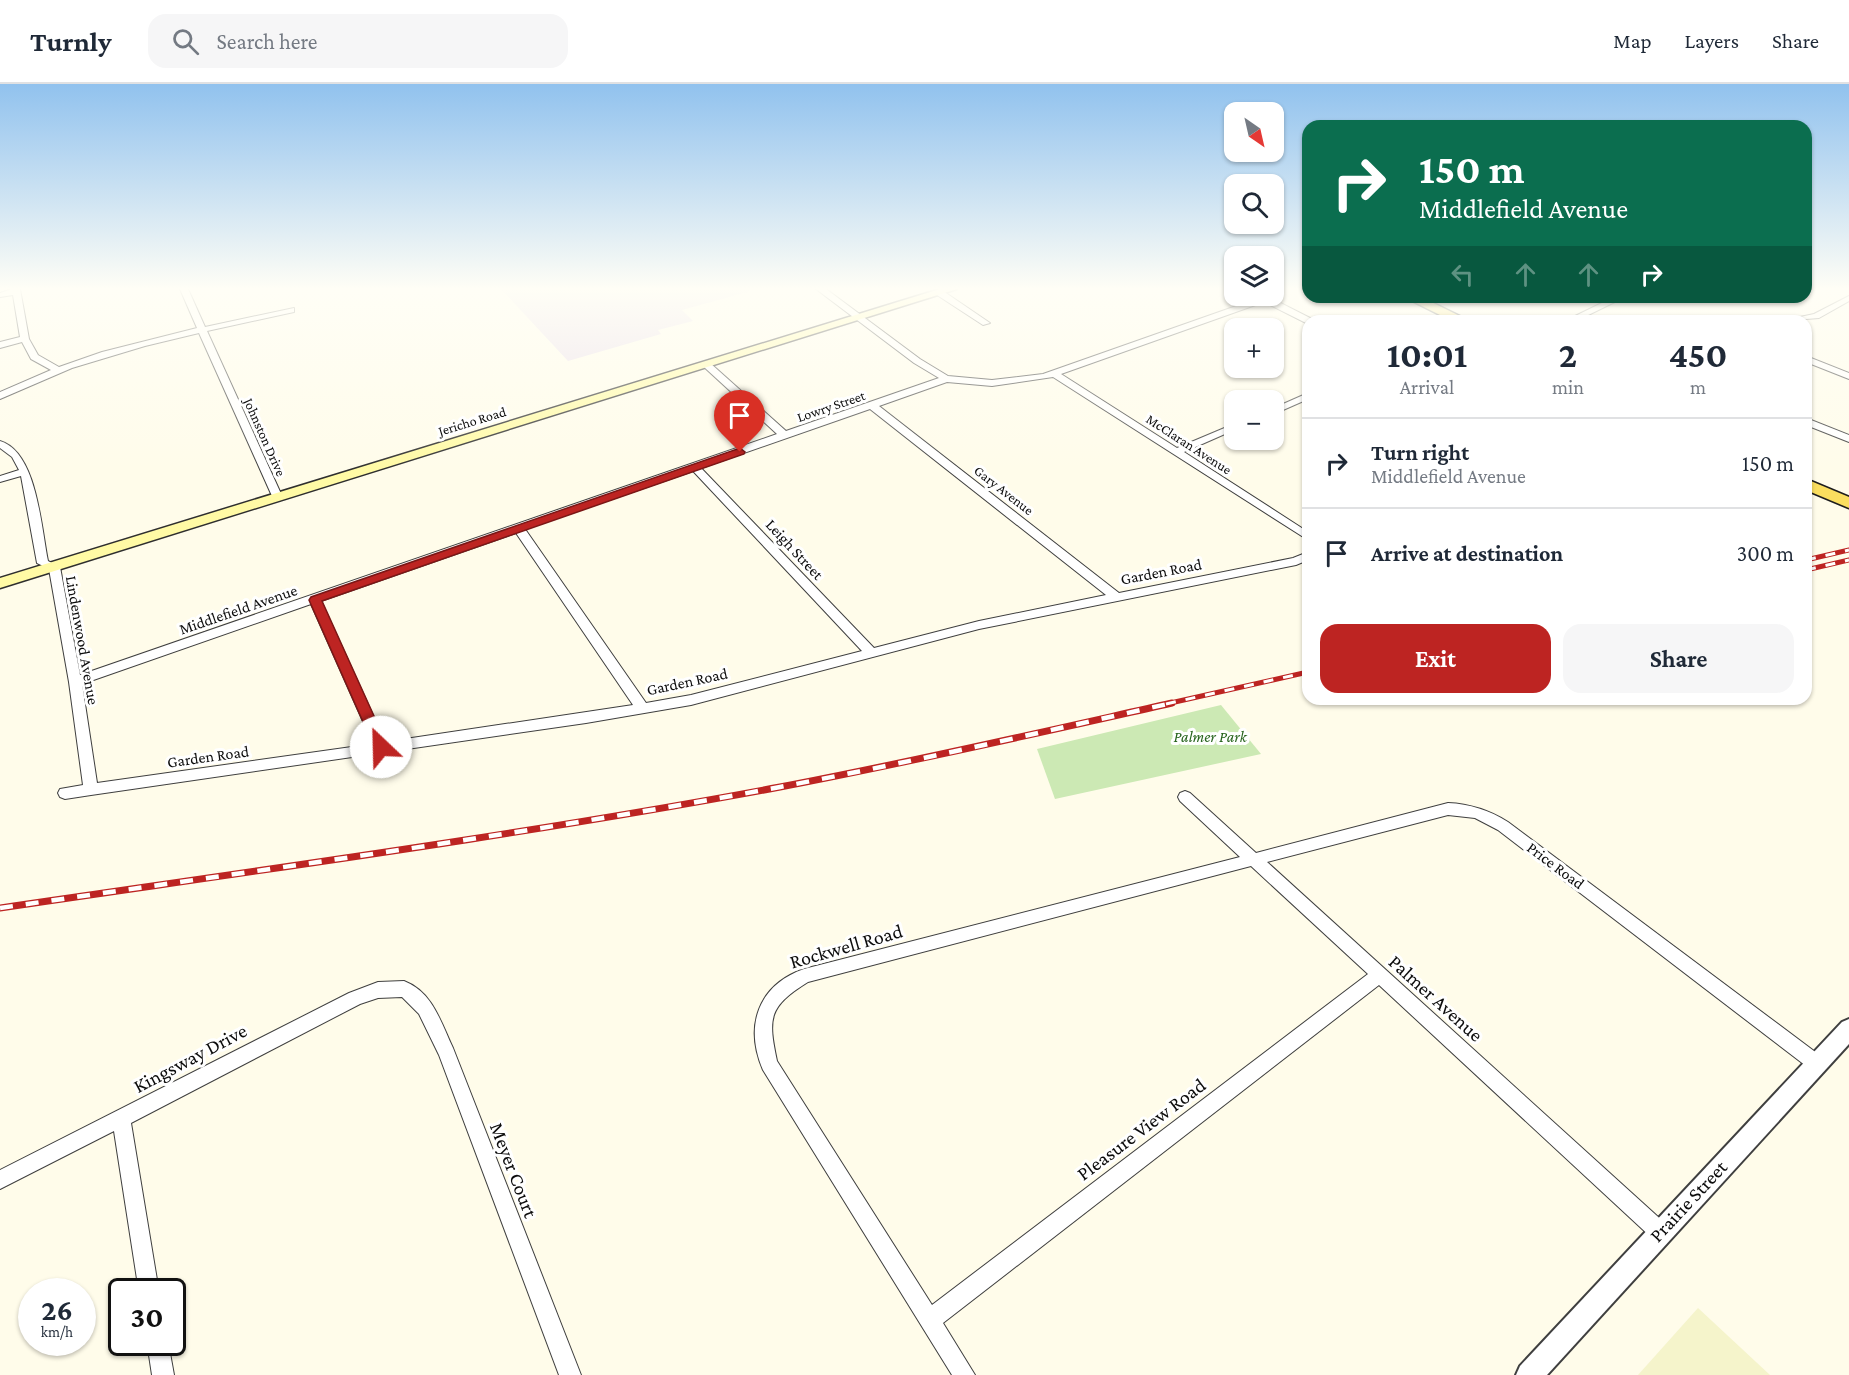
<!DOCTYPE html>
<html lang="en">
<head>
<meta charset="utf-8">
<style>
	body { margin:0; font-family:"Crimson Pro",serif; background:#f6f6f7; color:#1f2937; height:100vh; display:flex; flex-direction:column; font-size:22px; white-space:nowrap }
	* { box-sizing:border-box; margin:0 }
	p { font-size:20px; color:#747a83 }
	.icon { flex:none; width:33px; height:33px; fill:none; stroke:currentColor; stroke-width:2; stroke-linecap:round; stroke-linejoin:round }
	.map { position:relative; flex:1; overflow:hidden }
	.sheet { position:absolute; left:1302px; top:231px; width:510px; height:390px; display:flex; flex-direction:column; background:#fff; border-radius:18px; box-shadow:0 2px 4px #0004 }
	.sheet>* { flex:none }
	.top-card { position:absolute; left:1302px; top:36px; width:510px; height:183px; border-radius:18px; box-shadow:0 2px 4px #0004; background:#0b6e4f; color:#fff; overflow:hidden }
	.needle { width:39px; rotate:146deg }
	.fabs { position:absolute; left:1224px; top:18px; display:grid; gap:12px }
	.fabs a { display:grid; place-items:center; width:60px; height:60px; border-radius:12px; background:#fff; box-shadow:0 2px 4px #0004; font-size:30px }
	.speed { position:absolute; left:18px; top:1194px; display:flex; gap:12px; font-size:30px; font-weight:700; text-align:center }
	.speed>* { display:grid; place-content:center; width:78px; height:78px; border-radius:50%; background:#fff; box-shadow:0 2px 4px #0004; line-height:1 }
	.speed small { font-size:15px; font-weight:400 }
	.speed .limit { border:3px solid #111; border-radius:9px; background:#fff; color:#111 }
	.pin { position:absolute; display:grid; place-items:center; width:51px; height:51px; color:#fff; margin:-62px -26px; border-radius:50% 50% 50% 0; rotate:-45deg; box-shadow:0 0 6px #0007 }
	.pin .icon { rotate:45deg }
	.me { position:absolute; width:66px; margin:-33px; rotate:336deg; stroke-linejoin:round; filter:drop-shadow(0 0 4px #0008) }
	.turn { display:flex; align-items:center; gap:21px; height:126px; padding:0 18px; font-size:27px }
	.turn .icon { width:78px; height:78px; stroke-width:2.5 }
	.turn b { display:block; font-size:42px; line-height:51px }
	.lanes { display:flex; align-items:center; height:57px; padding:0 18px; background:#0003; justify-content:center; gap:30px; direction:ltr }
	.lanes .off { opacity:.35 }
	.eta { display:flex; justify-content:space-evenly; align-items:center; height:102px; text-align:center }
	.eta b { font-size:36px; font-weight:700; line-height:42px }
	.cta { display:flex; gap:12px; margin-top:auto; padding:12px 18px }
	.cta a { flex:1; height:69px; border-radius:18px; background:#bd2422; color:#fff; font-size:24px; font-weight:700; line-height:69px; text-align:center }
	.cta a+a { background:#f6f6f7; color:#1f2937 }
	ul { padding:0; list-style:none }
	li { display:flex; align-items:center; gap:18px; height:90px; padding:0 18px; border-top:2px solid #e0e1e3 }
	li div { flex:1 }
	li b { display:block; font-size:22px }
	li em { font-style:normal }
	header { display:flex; align-items:center; gap:36px; box-sizing:border-box; height:84px; padding:0 30px; background:#fff; border-bottom:2px solid #e0e1e3 }
	header strong { font-size:28px }
	nav { display:flex; gap:33px; margin-inline-start:auto; font-size:21px }
	.search { width:420px; height:54px; background:#f6f6f7; display:flex; align-items:center; gap:15px; box-sizing:border-box; padding:0 21px; border-radius:18px; color:#747a83; font-size:22px }
	.map>svg:first-child { display:block }
	.industrial { fill:#eadfeb }
	.farmland { fill:#f5f4cb }
	.green { fill:#cce9b4 }
	.lines { fill:none; stroke-linecap:round; stroke-linejoin:round }
	.minor-casing { stroke:#3f3f3f; stroke-width:2 }
	.tertiary-casing { stroke:#3f3f3f; stroke-width:4 }
	.secondary-casing { stroke:#2e2e2e; stroke-width:3 }
	.primary-casing { stroke:#1d1d1d; stroke-width:3 }
	.minor { fill:#fff; fill-rule:evenodd }
	.tertiary { fill:#fff; fill-rule:evenodd }
	.secondary { fill:#fffaa5; fill-rule:evenodd }
	.primary { fill:#fade5f; fill-rule:evenodd }
	.rail-far1-casing { stroke:#bd2422; stroke-width:5 }
	.rail-casing { stroke:#bd2422; stroke-width:7 }
	.rail-far1 { stroke:#fff; stroke-width:3; stroke-dasharray:10; stroke-linecap:butt }
	.rail { stroke:#fff; stroke-width:4.5; stroke-dasharray:13; stroke-linecap:butt }
	.route { fill:#bd2422; stroke:#7b1716; stroke-width:1.5 }
	.labels { text-anchor:middle; stroke-width:6; stroke-linejoin:round; paint-order:stroke }
	.far-street-label { font-size:14px; fill:#0c0c0c; stroke:#fff }
	.street-label { font-size:16px; fill:#0c0c0c; stroke:#fff }
	.park-label { font-size:16px; font-style:italic; fill:#26631c; stroke:#fff }
	.near-street-label { font-size:20px; fill:#0c0c0c; stroke:#fff }
</style>
</head>
<body>
<header>
<strong>Turnly</strong>
<div class="search"><svg class="icon" aria-label="search" viewBox="0 0 24 24"><circle cx="10" cy="10" r="6"/><path d="M15 15l6 6"/></svg>Search here</div>
<nav><a>Map</a><a>Layers</a><a>Share</a></nav>
</header>
<div class="map">
<svg width="1849" height="1291" viewBox="0 0 1849 1291">
	<rect width="100%" height="100%" fill="#fffcea"/>
	<!-- industrial -->
	<path class="industrial" d="M501,205H749L751,207L682,226L693,237L658,246L661,250L568,277Z"/>
	<!-- farmland -->
	<path class="farmland" d="M1698,1224L1770,1291H1638Z"/>
	<!-- green -->
	<path class="green" d="M1221,621L1261,670L1055,715L1037,665Z"/>
	<g class="lines">
		<defs>
			<g id="minor">
				<path d="M12,205H20L29,255L38,271L59,283L102,268L197,244L180,205H188L205,243L294,224V228L207,247L282,412L281,414L277,415L272,412L199,249L145,262L72,284L0,315V308L51,286L31,275L22,258L0,264V258L20,253L13,211L0,213V209Z"/>
				<path d="M816,205H826L920,275L948,292L992,296L1043,290L1259,214V212H1267L1312,235L1313,237L1306,239L1264,218L1061,290L1177,364L1234,340V346L1184,368L1308,448V456L1053,293L992,302L947,298L879,322L1119,509L1293,474L1308,468V476L1296,481L979,545L691,621L586,639L91,711L65,715L60,713L58,709L60,705L83,701L69,598L49,485L37,479L21,392L0,398V392L19,386L12,373L0,364V357C37,368 41,443 48,477L60,483L80,591L777,350L704,283V279H710L786,347L939,294L914,279ZM870,325L1106,511L979,537L874,564L701,384ZM693,387L862,567L691,611L646,619L525,445ZM516,449L633,621L385,658L321,517ZM311,520L373,660L97,699L82,600Z"/>
				<path d="M937,207H943L990,239L983,241L937,211Z"/>
				<path d="M1849,212V217L1819,234L1781,237L1814,230Z"/>
				<path d="M1614,213H1625L1576,237H1565Z"/>
				<path d="M1806,272L1849,289V295L1806,278Z"/>
				<path d="M1308,309V315L1274,330V324Z"/>
				<path d="M1806,334L1849,351V358L1806,341Z"/>
				<path d="M1185,707L1190,709L1256,769L1448,719C1470,720 1489,726 1508,738L1822,973L1825,979L1822,985L1816,987L1810,985L1498,746L1475,734L1448,731L1267,778L1667,1141L1670,1148L1667,1155L1660,1158L1653,1155L1379,901L943,1239L975,1291H952L763,986C744,942 758,901 804,885L1240,773L1180,717L1178,713L1180,709ZM1251,782L1368,890L932,1221L777,977C768,934 768,923 808,898Z"/>
				<path d="M404,897C433,908 441,939 453,964L581,1291H559L439,971L419,930L402,913L378,914L360,920L131,1039L159,1208H139L114,1047L0,1105V1086L349,909L378,898Z"/>
				<path d="M147,1258H168L174,1291H152Z"/>
			</g>
			<path id="tertiary" d="M1849,935V960L1547,1291H1516L1520,1282L1842,938Z"/>
			<path id="secondary" d="M940,205H957L0,504V494Z"/>
			<g id="primary">
				<path d="M1404,213H1421L1470,237H1452Z"/>
				<path d="M1806,395L1849,413V424L1806,406Z"/>
			</g>
		</defs>
		<!-- minor casing -->
		<use href="#minor" class="minor-casing"/>
		<!-- tertiary casing -->
		<use href="#tertiary" class="tertiary-casing"/>
		<!-- secondary casing -->
		<use href="#secondary" class="secondary-casing"/>
		<!-- primary casing -->
		<use href="#primary" class="primary-casing"/>
		<!-- minor -->
		<use href="#minor" class="minor"/>
		<!-- tertiary -->
		<use href="#tertiary" class="tertiary"/>
		<!-- secondary -->
		<use href="#secondary" class="secondary"/>
		<!-- primary -->
		<use href="#primary" class="primary"/>
		<defs>
			<g id="rail-far1">
				<path d="M1806,476L1849,466"/>
				<path d="M1806,486L1849,476"/>
				<path d="M1166,620L1308,588"/>
			</g>
			<path id="rail" d="M0,824C260,786 522,751 780,703C912,678 1042,648 1172,619"/>
		</defs>
		<!-- rail-far1 casing -->
		<use href="#rail-far1" class="rail-far1-casing"/>
		<!-- rail casing -->
		<use href="#rail" class="rail-casing"/>
		<!-- rail-far1 -->
		<use href="#rail-far1" class="rail-far1"/>
		<!-- rail -->
		<use href="#rail" class="rail"/>
	</g>
	<!-- sky -->
	<linearGradient id="sky" x2="0" y2="1"><stop stop-color="#91c2ee"/><stop offset="0.53" stop-color="#fffef6"/><stop offset="1" stop-color="#fffef6" stop-opacity="0"/></linearGradient>
	<rect width="1849" height="386" fill="url(#sky)"/>
	<!-- route -->
	<path class="route" d="M740,364L745,368L744,370L322,517L388,663L381,668L376,667L309,516L311,513Z"/>
	<g class="labels">
		<!-- far-street labels -->
		<g class="far-street-label">
			<text transform="translate(831 322) rotate(-19)" y="5">Lowry Street</text>
			<text transform="translate(472 337) rotate(-17)" y="5">Jericho Road</text>
			<text transform="translate(265 353) rotate(66)" y="5">Johnston Drive</text>
			<text transform="translate(1189 360) rotate(33)" y="5">McClaran Avenue</text>
			<text transform="translate(1004 406) rotate(38)" y="5">Gary Avenue</text>
		</g>
		<!-- street labels -->
		<g class="street-label">
			<text transform="translate(795 465) rotate(47)" y="6">Leigh Street</text>
			<text transform="translate(1161 487) rotate(-11)" y="6">Garden Road</text>
			<text transform="translate(238 525) rotate(-19)" y="6">Middlefield Avenue</text>
			<text transform="translate(83 556) rotate(80)" y="6">Lindenwood Avenue</text>
			<text transform="translate(687 597) rotate(-12)" y="6">Garden Road</text>
			<text transform="translate(208 672) rotate(-8)" y="6">Garden Road</text>
			<text transform="translate(1556 781) rotate(37)" y="6">Price Road</text>
		</g>
		<!-- park labels -->
		<g class="park-label">
			<text x="1210" y="658">Palmer Park</text>
		</g>
		<!-- near-street labels -->
		<g class="near-street-label">
			<text transform="translate(846 862) rotate(-16)" y="7">Rockwell Road</text>
			<text transform="translate(1436 914) rotate(42)" y="7">Palmer Avenue</text>
			<text transform="translate(190 974) rotate(-28)" y="7">Kingsway Drive</text>
			<text transform="translate(1141 1045) rotate(-37)" y="7">Pleasure View Road</text>
			<text transform="translate(514 1086) rotate(69)" y="7">Meyer Court</text>
			<text transform="translate(1688 1117) rotate(-47)" y="7">Prairie Street</text>
		</g>
	</g>
</svg>
<div class="fabs">
<a><svg class="needle" viewBox="-14 -14 28 28"><path d="M0-13l5 13h-10z" fill="#e53935"/><path d="M0 13l5-13h-10z" fill="#747a83"/></svg></a>
<a><svg class="icon" aria-label="search" viewBox="0 0 24 24"><circle cx="10" cy="10" r="6"/><path d="M15 15l6 6"/></svg></a>
<a><svg class="icon" aria-label="layers" viewBox="0 0 24 24"><path d="M12 4l9 5-9 5-9-5zM3 14l9 5 9-5"/></svg></a>
<a>+</a>
<a>−</a>
</div>
<div class="speed"><div>26<small>km/h</small></div><div class="limit">30</div></div>
<div class="pin" style="left:740px;top:368px;background:#d93025"><svg class="icon" aria-label="arrive" viewBox="0 0 24 24"><path d="M6 21V4h12l-3 4 3 4H6"/></svg></div>
<svg class="me" style="left:381px;top:663px" viewBox="-20 -20 40 40"><circle r="19" fill="#fff"/><path d="M0-13L10 11 0 6-10 11z" fill="#bd2422"/></svg>
<div class="top-card">
<div class="turn"><svg class="icon" aria-label="right" viewBox="0 0 24 24"><path d="M7 20v-9h11M14 6l5 5-5 5"/></svg><div><b>150 m</b>Middlefield Avenue</div></div>
<div class="lanes"><svg class="icon off" aria-label="left" viewBox="0 0 24 24"><path d="M17 20v-9H6M10 6l-5 5 5 5"/></svg><svg class="icon off" aria-label="ahead" viewBox="0 0 24 24"><path d="M12 20V5M6 11l6-6 6 6"/></svg><svg class="icon off" aria-label="ahead" viewBox="0 0 24 24"><path d="M12 20V5M6 11l6-6 6 6"/></svg><svg class="icon" aria-label="right" viewBox="0 0 24 24"><path d="M7 20v-9h11M14 6l5 5-5 5"/></svg></div>
</div>
<section class="sheet">
<div class="eta">
<div><b>10:01</b><p>Arrival</p></div>
<div><b>2</b><p>min</p></div>
<div><b>450</b><p>m</p></div>
</div>
<ul>
<li><svg class="icon" aria-label="right" viewBox="0 0 24 24"><path d="M7 20v-9h11M14 6l5 5-5 5"/></svg><div><b>Turn right</b><p>Middlefield Avenue</p></div><em>150 m</em></li>
<li><svg class="icon" aria-label="arrive" viewBox="0 0 24 24"><path d="M6 21V4h12l-3 4 3 4H6"/></svg><div><b>Arrive at destination</b></div><em>300 m</em></li>
</ul>
<div class="cta"><a>Exit</a><a>Share</a></div>
</section>
</div>
</body>
</html>
